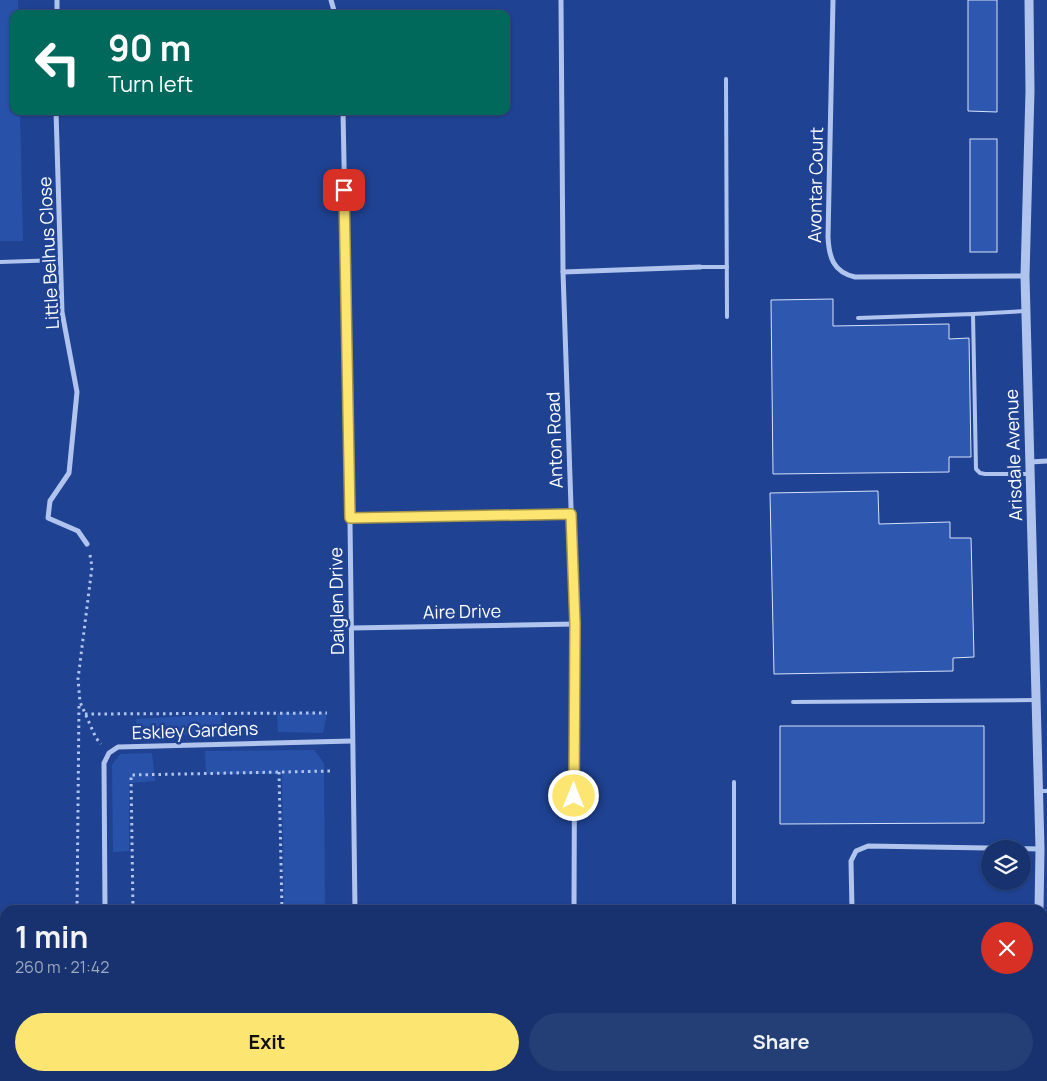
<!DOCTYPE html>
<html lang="en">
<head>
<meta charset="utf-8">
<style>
	body { margin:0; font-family:Manrope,sans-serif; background:#243e76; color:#f1f3f6; height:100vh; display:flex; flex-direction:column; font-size:19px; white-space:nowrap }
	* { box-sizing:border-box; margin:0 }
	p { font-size:16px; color:#9eaac2 }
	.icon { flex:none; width:28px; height:28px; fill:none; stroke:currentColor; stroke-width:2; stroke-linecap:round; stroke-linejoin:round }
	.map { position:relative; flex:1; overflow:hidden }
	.sheet { position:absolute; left:0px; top:905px; width:1048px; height:176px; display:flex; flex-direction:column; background:#17326e; border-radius:15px 15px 0 0; box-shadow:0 1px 4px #0004,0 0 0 1px #364d81 }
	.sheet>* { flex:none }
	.guide { position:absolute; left:10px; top:10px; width:500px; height:105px; border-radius:10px; box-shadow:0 1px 4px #0004,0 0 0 1px #364d81; background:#00695c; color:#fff; overflow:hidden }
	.tools { position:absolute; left:981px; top:840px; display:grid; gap:10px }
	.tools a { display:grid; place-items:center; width:50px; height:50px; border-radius:50%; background:#17326e; box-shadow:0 1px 4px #0004,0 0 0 1px #364d81; font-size:25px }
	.pin { position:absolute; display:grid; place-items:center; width:42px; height:42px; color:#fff; margin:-21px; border-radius:10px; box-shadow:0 2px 8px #0006 }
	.me { position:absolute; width:55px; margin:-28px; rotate:0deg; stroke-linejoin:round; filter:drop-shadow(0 0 4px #0008) }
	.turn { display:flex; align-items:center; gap:18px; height:105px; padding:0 15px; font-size:22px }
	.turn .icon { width:65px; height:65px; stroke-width:2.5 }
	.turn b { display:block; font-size:35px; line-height:42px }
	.round { display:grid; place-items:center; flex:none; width:52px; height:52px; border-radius:26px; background:#243e76 }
	.head { display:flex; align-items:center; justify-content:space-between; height:85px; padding:0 15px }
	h1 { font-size:30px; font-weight:700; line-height:38px }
	.button { display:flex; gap:10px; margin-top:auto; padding:10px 15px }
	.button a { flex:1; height:58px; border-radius:30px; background:#fce570; color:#111; font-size:20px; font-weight:700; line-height:58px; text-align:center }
	.button a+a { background:#243e76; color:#f1f3f6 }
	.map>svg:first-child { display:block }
	.green { fill:#2852aa }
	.building { fill:#2e57af; stroke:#d6e2fa }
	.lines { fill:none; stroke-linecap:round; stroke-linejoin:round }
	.path { stroke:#b0c4ee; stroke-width:3; stroke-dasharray:2.5 4; stroke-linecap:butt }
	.service { stroke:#b0c4ee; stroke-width:4 }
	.minor { stroke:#b0c4ee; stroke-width:5 }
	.tertiary { stroke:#b0c4ee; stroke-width:9 }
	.route-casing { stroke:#a49549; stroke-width:12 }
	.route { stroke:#fce570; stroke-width:9 }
	.labels { text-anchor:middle; stroke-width:5; stroke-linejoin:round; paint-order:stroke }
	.street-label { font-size:18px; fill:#fff; stroke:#1f4292 }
</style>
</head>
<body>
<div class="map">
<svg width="1047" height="1081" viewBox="0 0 1047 1081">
	<rect width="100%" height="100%" fill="#1f4292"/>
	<!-- green -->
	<g class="green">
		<path d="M0,0H18V14H14V111H20L23,241H0Z"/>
		<path d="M277,713H327L323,733L278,732Z"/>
		<path d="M221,714L222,734L137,737L136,719Z"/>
		<path d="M314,750L324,763L325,910H284L282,774H206L205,751Z"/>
		<path d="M152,753L155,781L129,783V851L113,852L112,765L120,754Z"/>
	</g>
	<!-- building -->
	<g class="building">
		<path d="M968,0H997V112L968,111Z"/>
		<rect x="970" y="139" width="27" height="113"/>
		<path d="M833,299V326L949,324V339L969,338L971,457H949V472L773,474L771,300Z"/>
		<path d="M878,491L879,524L950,522V538H971L974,657L953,658V671L774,674L770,493Z"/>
		<path d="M780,726H984V823L780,824Z"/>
	</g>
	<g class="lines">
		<!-- path -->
		<g class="path">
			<path d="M90,555L92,567L78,679L80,702L96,738L101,744"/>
			<path d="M85,714L327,713"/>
			<path d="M279,772L282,910"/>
			<path d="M77,910L79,703"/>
			<path d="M133,910L131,775L333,771"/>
			<path d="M76,1076V1081"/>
			<path d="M106,1076V1081"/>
			<path d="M136,1076V1081"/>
			<path d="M285,1076V1081"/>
		</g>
		<!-- service -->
		<g class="service">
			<path d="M726,79L727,317"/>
			<path d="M0,262L60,260"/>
			<path d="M700,267H727"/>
			<path d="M973,314L1026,311"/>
			<path d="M858,318L973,314L976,469L980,473L985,474H1029"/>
			<path d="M350,518L571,513"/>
			<path d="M793,702L1036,700"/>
			<path d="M734,782V910"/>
			<path d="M1038,791H1047"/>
			<path d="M799,1079L948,1076"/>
		</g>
		<!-- minor -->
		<g class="minor">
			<path d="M331,0L335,14"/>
			<path d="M561,0L563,272L575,624L574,910"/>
			<path d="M833,0L828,237C829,257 833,272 855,277L1025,276"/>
			<path d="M57,14V0"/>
			<path d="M56,111L62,312L77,392L69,473L50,501L48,518L78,531L87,544"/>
			<path d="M343,111L348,367L355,910"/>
			<path d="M563,272L700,267"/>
			<path d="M1030,462L1047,461"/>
			<path d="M351,628L575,624"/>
			<path d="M105,910L104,763L109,753L118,747L352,741"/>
			<path d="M852,910L851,861L856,851L868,846L1040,849"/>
			<path d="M1042,931H1047"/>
			<path d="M358,1076V1081"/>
			<path d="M574,1081V1076"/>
		</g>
		<!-- tertiary -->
		<g class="tertiary">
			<path d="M1029,0L1030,91L1025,276L1040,849L1039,910"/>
			<path d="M1037,1081V1076"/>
		</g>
	</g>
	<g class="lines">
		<defs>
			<path id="route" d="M344,190L350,518L571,514L575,624L574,796"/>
		</defs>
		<!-- route casing -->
		<use href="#route" class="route-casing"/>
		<!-- route -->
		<use href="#route" class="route"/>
	</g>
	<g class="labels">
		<!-- street labels -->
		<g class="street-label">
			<text transform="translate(816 185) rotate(-89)" y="6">Avontar Court</text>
			<text transform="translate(49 253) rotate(-93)" y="6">Little Belhus Close</text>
			<text transform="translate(555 440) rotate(-92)" y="6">Anton Road</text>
			<text transform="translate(1014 455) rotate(-92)" y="6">Arisdale Avenue</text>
			<text transform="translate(337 601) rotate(-91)" y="6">Daiglen Drive</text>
			<text transform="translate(462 612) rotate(-1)" y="6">Aire Drive</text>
			<text transform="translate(195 731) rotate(-2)" y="6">Eskley Gardens</text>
		</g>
	</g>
</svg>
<div class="tools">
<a><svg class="icon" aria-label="layers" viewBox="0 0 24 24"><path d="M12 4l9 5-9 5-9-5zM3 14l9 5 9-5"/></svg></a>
</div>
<div class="pin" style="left:344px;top:190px;background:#d93025"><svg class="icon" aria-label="arrive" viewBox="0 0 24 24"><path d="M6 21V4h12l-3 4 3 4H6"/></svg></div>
<svg class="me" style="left:574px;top:796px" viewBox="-20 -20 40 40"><circle r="17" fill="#fce570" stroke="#fff" stroke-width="3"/><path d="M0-11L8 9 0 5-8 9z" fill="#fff"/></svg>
<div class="guide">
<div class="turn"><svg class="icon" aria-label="left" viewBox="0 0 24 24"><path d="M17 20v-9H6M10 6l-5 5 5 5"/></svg><div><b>90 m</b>Turn left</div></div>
</div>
<section class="sheet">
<div class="head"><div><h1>1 min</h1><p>260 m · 21:42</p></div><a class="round" style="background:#d93025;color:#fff"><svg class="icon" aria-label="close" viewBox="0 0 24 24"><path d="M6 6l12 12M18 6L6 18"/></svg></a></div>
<div class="button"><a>Exit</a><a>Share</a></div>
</section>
</div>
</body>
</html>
